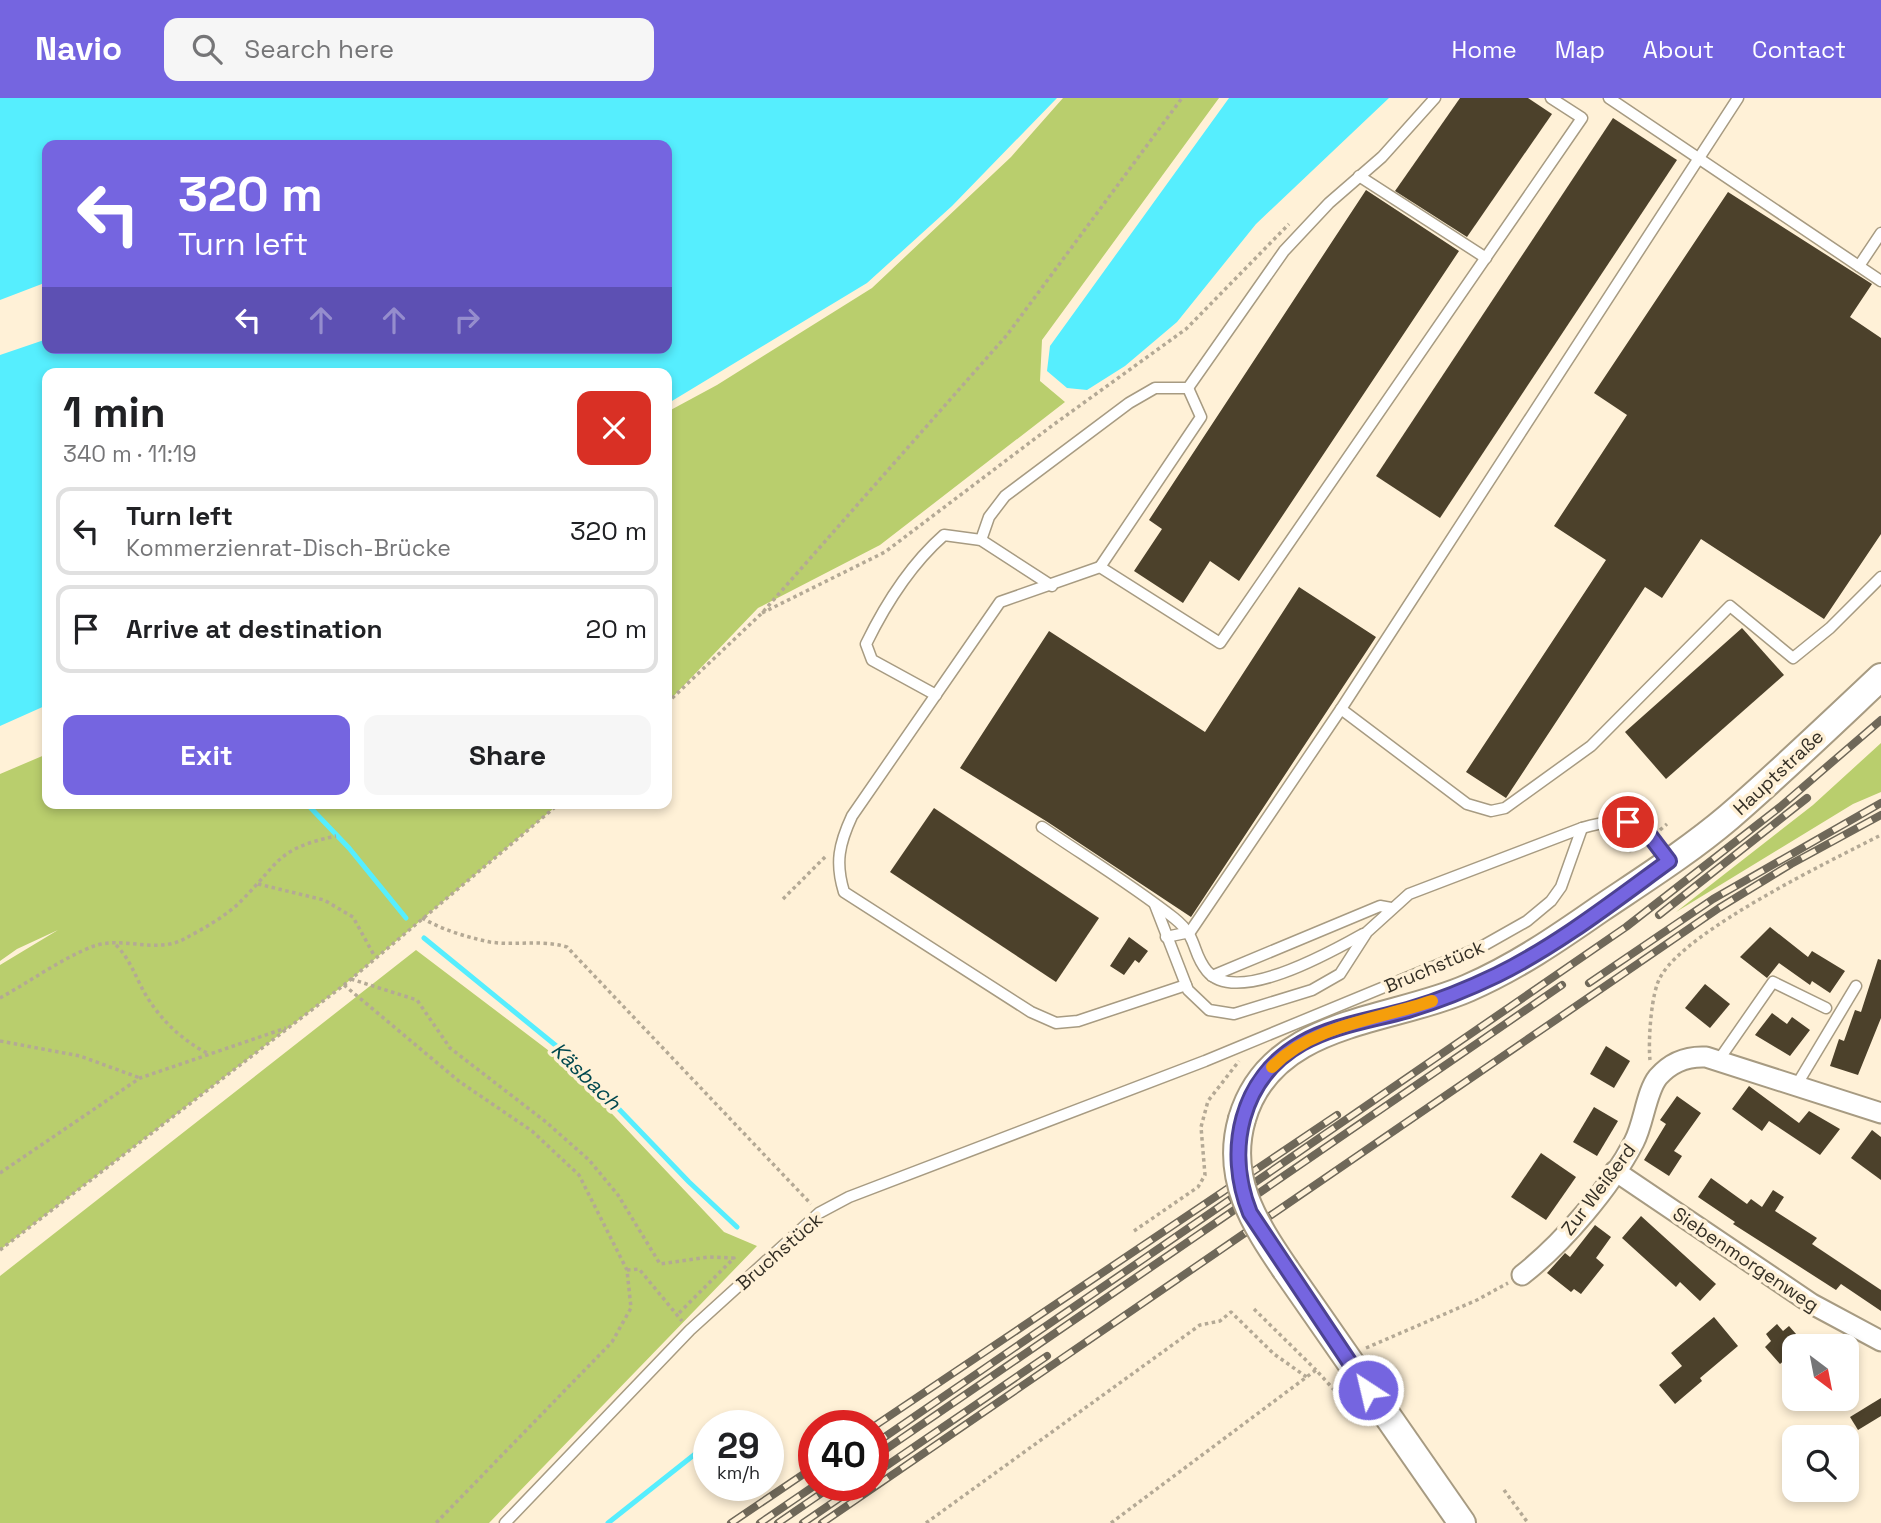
<!DOCTYPE html>
<html lang="en">
<head>
<meta charset="utf-8">
<style>
	body { margin:0; font-family:"Space Grotesk",sans-serif; background:#f6f6f6; color:#202124; height:100vh; display:flex; flex-direction:column; font-size:26px; white-space:nowrap }
	* { box-sizing:border-box; margin:0 }
	p { font-size:23px; color:#757577 }
	.icon { flex:none; width:38px; height:38px; fill:none; stroke:currentColor; stroke-width:2; stroke-linecap:round; stroke-linejoin:round }
	.map { position:relative; flex:1; overflow:hidden }
	.details { position:absolute; left:42px; top:270px; width:630px; height:441px; display:flex; flex-direction:column; background:#fff; border-radius:14px; box-shadow:0 4px 10px #0003 }
	.details>* { flex:none }
	.guide { position:absolute; left:42px; top:42px; width:630px; height:214px; border-radius:14px; box-shadow:0 4px 10px #0003; background:#7565e0; color:#fff; overflow:hidden }
	.needle { width:46px; rotate:148deg }
	.buttons { position:absolute; left:1782px; top:1236px; display:grid; gap:14px }
	.buttons a { display:grid; place-items:center; width:77px; height:77px; border-radius:14px; background:#fff; box-shadow:0 4px 10px #0003; font-size:35px }
	.speed { position:absolute; left:693px; top:1312px; display:flex; gap:14px; font-size:35px; font-weight:700; text-align:center }
	.speed>* { display:grid; place-content:center; width:91px; height:91px; border-radius:50%; background:#fff; box-shadow:0 4px 10px #0003; line-height:1 }
	.speed small { font-size:18px; font-weight:400 }
	.speed .limit { border:10px solid #d22; background:#fff; color:#111 }
	.pin { position:absolute; display:grid; place-items:center; width:60px; height:60px; color:#fff; margin:-30px; border:4px solid #fff; border-radius:50%; box-shadow:0 2px 7px #0007 }
	.me { position:absolute; width:77px; margin:-38px; rotate:325deg; stroke-linejoin:round; filter:drop-shadow(0 0 5px #0008) }
	.turn { display:flex; align-items:center; gap:24px; height:147px; padding:0 21px; font-size:32px }
	.turn .icon { width:91px; height:91px; stroke-width:2.5 }
	.turn b { display:block; font-size:49px; line-height:60px }
	.lanes { display:flex; align-items:center; height:66px; padding:0 21px; background:#0003; justify-content:center; gap:35px; direction:ltr }
	.lanes .off { opacity:.35 }
	.round { display:grid; place-items:center; flex:none; width:74px; height:74px; border-radius:14px; background:#f6f6f6 }
	.overview { display:flex; align-items:center; justify-content:space-between; height:119px; padding:0 21px }
	h1 { font-size:42px; font-weight:600; line-height:52px }
	.action { display:flex; gap:14px; margin-top:auto; padding:14px 21px }
	.action a { flex:1; height:80px; border-radius:14px; background:#7565e0; color:#fff; font-size:28px; font-weight:600; line-height:80px; text-align:center }
	.action a+a { background:#f6f6f6; color:#202124 }
	ul { padding:0; list-style:none }
	li { display:flex; align-items:center; gap:21px; height:88px; margin:0 14px 10px; padding:0 7px; border:4px solid #e0e0e0; border-radius:14px }
	li div { flex:1 }
	li b { display:block; font-size:26px }
	li em { font-style:normal }
	header { display:flex; align-items:center; gap:42px; box-sizing:border-box; height:98px; padding:0 35px; background:#7565e0; color:#fff }
	header strong { font-size:33px }
	nav { display:flex; gap:38px; margin-inline-start:auto; font-size:24px }
	.search { width:490px; height:63px; background:#f6f6f6; display:flex; align-items:center; gap:18px; box-sizing:border-box; padding:0 24px; border-radius:14px; color:#757577; font-size:26px }
	.map>svg:first-child { display:block }
	.green { fill:#b9ce6d }
	.water { fill:#56eefe }
	.lines { fill:none; stroke-linecap:round; stroke-linejoin:round }
	.stream { stroke:#56eefe; stroke-width:5 }
	.building { fill:#4c412b }
	.lane-casing { stroke:#a79b82; stroke-width:13 }
	.street-casing { stroke:#a79b82; stroke-width:23 }
	.secondary-casing { stroke:#a79b82; stroke-width:30 }
	.path { stroke:#b4a995; stroke-width:3.5; stroke-dasharray:3.5 3.5; stroke-linecap:butt }
	.lane { stroke:#fff; stroke-width:10 }
	.street { stroke:#fff; stroke-width:19 }
	.secondary { stroke:#fff; stroke-width:26 }
	.rail-casing { stroke:#6f6859; stroke-width:8 }
	.rail { stroke:#fff1d7; stroke-width:5; stroke-dasharray:16; stroke-linecap:butt }
	.secondary-bridge-casing { stroke:#a79b82; stroke-width:30; stroke-linecap:butt }
	.secondary-bridge { stroke:#fff; stroke-width:26 }
	.route-casing { stroke:#4c4292; stroke-width:18 }
	.route { stroke:#7565e0; stroke-width:12 }
	.slow { stroke:#f59e0b; stroke-width:12 }
	.labels { text-anchor:middle; stroke-width:7; stroke-linejoin:round; paint-order:stroke }
	.street-label { font-size:19px; fill:#342f25; stroke:#fff1d7 }
	.water-label { font-size:21px; font-style:italic; fill:#00484e; stroke:#fff1d7 }
</style>
</head>
<body>
<header>
<strong>Navio</strong>
<div class="search"><svg class="icon" aria-label="search" viewBox="0 0 24 24"><circle cx="10" cy="10" r="6"/><path d="M15 15l6 6"/></svg>Search here</div>
<nav><a>Home</a><a>Map</a><a>About</a><a>Contact</a></nav>
</header>
<div class="map">
<svg width="1881" height="1425" viewBox="0 0 1881 1425">
	<rect width="100%" height="100%" fill="#fff1d7"/>
	<!-- green -->
	<g class="green">
		<path d="M1063,0H1219L1042,242L1040,283L1065,304L880,447L758,510L667,605V314L717,287L872,190L1011,59Z"/>
		<path d="M1881,645V694L1853,706L1676,814L1813,707Z"/>
		<path d="M47,656V705H560L344,887L0,1152V867L58,832L17,851L0,863V676Z"/>
		<path d="M416,852L561,962L724,1134L757,1148L489,1425H0V1178Z"/>
	</g>
	<!-- water -->
	<g class="water">
		<path d="M0,0H1057L952,108L867,185L667,306V275H47V607L0,628V257L47,241V250H667V47H47V184L0,202Z"/>
		<path d="M1229,0H1389L1256,126L1177,224L1125,268L1087,292L1067,290L1047,273L1050,248Z"/>
	</g>
	<g class="lines">
		<!-- stream -->
		<g class="stream">
			<path d="M306,705L349,750L406,820"/>
			<path d="M424,840L565,955L689,1084L737,1129"/>
			<path d="M608,1425L709,1345"/>
		</g>
	</g>
	<!-- building -->
	<g class="building">
		<path d="M1460,0H1528L1552,16L1467,139L1395,93Z"/>
		<path d="M1613,20L1677,62L1440,420L1376,378Z"/>
		<path d="M1366,92L1459,153L1239,483L1210,463L1183,505L1134,473L1162,431L1149,422Z"/>
		<path d="M1728,94L1872,186L1850,219L1881,240V436L1824,521L1701,441L1662,500L1645,489L1506,700L1466,674L1606,462L1554,428L1627,317L1594,295Z"/>
		<path d="M1299,489L1376,539L1191,819L1046,723L960,670L1049,533L1205,634Z"/>
		<path d="M1742,530L1784,577L1666,681L1625,634Z"/>
		<path d="M934,710L1099,820L1056,884L890,774Z"/>
		<path d="M1770,829L1808,859L1812,853L1845,873L1830,895L1812,883L1810,887L1779,865L1767,880L1740,859Z"/>
		<path d="M1129,839L1148,853L1139,865L1135,862L1124,877L1110,868Z"/>
		<path d="M1878,861L1881,862V920L1858,977L1830,968L1839,941L1844,943L1855,912L1861,914Z"/>
		<path d="M1705,886L1730,906L1710,930L1685,910Z"/>
		<path d="M1772,915L1787,926L1792,919L1810,932L1790,958L1755,937Z"/>
		<path d="M1606,948L1630,963L1614,990L1590,976Z"/>
		<path d="M1749,988L1799,1025L1809,1013L1840,1031L1820,1057L1769,1023L1762,1033L1732,1011Z"/>
		<path d="M1677,998L1701,1015L1674,1053L1682,1058L1669,1078L1644,1062L1666,1026L1660,1022Z"/>
		<path d="M1594,1009L1618,1023L1597,1058L1573,1044Z"/>
		<path d="M1872,1032L1881,1039V1082L1851,1060Z"/>
		<path d="M1541,1055L1576,1079L1546,1122L1511,1099Z"/>
		<path d="M1711,1080L1747,1106L1751,1101L1762,1109L1773,1092L1784,1099L1775,1113L1817,1140L1812,1146L1881,1192V1213L1841,1186L1836,1192L1733,1126L1735,1124L1698,1099Z"/>
		<path d="M1641,1118L1716,1186L1700,1203L1680,1184L1676,1189L1622,1140Z"/>
		<path d="M1595,1127L1611,1139L1596,1160L1604,1167L1581,1196L1574,1191L1571,1194L1547,1175L1565,1155L1570,1159Z"/>
		<path d="M1714,1219L1738,1248L1700,1280L1702,1283L1675,1306L1659,1287L1682,1268L1671,1255Z"/>
		<path d="M1777,1226L1783,1233L1789,1228L1804,1245L1794,1248V1254L1780,1266L1765,1249L1771,1243L1766,1236Z"/>
		<path d="M1881,1300V1318L1858,1332L1850,1319Z"/>
	</g>
	<g class="lines">
		<defs>
			<g id="lane">
				<path d="M1609,0L1881,183"/>
				<path d="M1359,78L1486,160"/>
				<path d="M1859,168L1881,135"/>
				<path d="M981,442L989,419L1005,398L1129,305L1155,290H1188L1284,153L1329,105L1382,59L1435,0"/>
				<path d="M1100,469L1201,319L1188,290"/>
				<path d="M936,597L872,562L866,546C885,507 911,466 944,437L981,442L1052,488"/>
				<path d="M1341,611L1467,706L1491,713L1505,710L1591,648L1730,508L1793,560L1830,530L1881,479"/>
				<path d="M1042,729C1086,759 1132,787 1174,820C1199,840 1191,854 1207,873C1236,908 1331,854 1363,836"/>
				<path d="M1155,807L1188,892L1209,912L1234,916L1312,892L1340,876L1367,834L1409,796L1582,730C1630,716 1640,725 1669,763"/>
				<path d="M1166,839L1190,834L1341,611L1738,0"/>
				<path d="M1212,878L1380,808L1391,810"/>
				<path d="M1186,887L1078,923L1056,925L1031,914L844,794C835,765 839,746 852,718L1000,504L1100,469L1220,545L1582,20L1551,0"/>
				<path d="M1718,963L1773,884L1826,910"/>
				<path d="M1796,988L1856,888"/>
				<path d="M505,1425L690,1232L819,1115L849,1099L1205,963L1481,849L1527,823L1551,803L1561,789L1582,730"/>
			</g>
			<g id="street">
				<path d="M1615,1073L1812,1206L1881,1243"/>
				<path d="M1522,1177C1563,1145 1610,1090 1634,1044C1644,1025 1646,994 1658,979C1671,964 1687,958 1706,959L1881,1015"/>
			</g>
			<g id="secondary">
				<path d="M1242,1021C1271,921 1389,925 1468,890C1516,869 1557,841 1600,811C1643,782 1689,753 1729,719C1781,674 1831,626 1881,579"/>
				<path d="M1286,1172L1462,1425"/>
			</g>
		</defs>
		<!-- lane casing -->
		<use href="#lane" class="lane-casing"/>
		<!-- street casing -->
		<use href="#street" class="street-casing"/>
		<!-- secondary casing -->
		<use href="#secondary" class="secondary-casing"/>
		<!-- path -->
		<g class="path">
			<path d="M762,515L885,454L1053,327L1186,231L1289,126"/>
			<path d="M667,605L762,515L1007,237L1182,0"/>
			<path d="M1660,732L1667,726"/>
			<path d="M1629,753L1639,747"/>
			<path d="M258,786L324,802L353,819L375,859"/>
			<path d="M783,801L826,758"/>
			<path d="M422,820C443,832 466,839 490,844C516,848 540,841 567,849L811,1106"/>
			<path d="M116,847C129,860 135,877 144,894C159,920 180,941 207,955"/>
			<path d="M351,881L417,902L450,950L546,1024L589,1062L618,1097L660,1166L709,1159L734,1160L677,1217"/>
			<path d="M344,887L460,984L532,1033L579,1077L627,1172L631,1210L612,1244L436,1425"/>
			<path d="M0,900C31,883 62,860 94,848C123,838 157,856 184,841C203,831 228,817 242,802C281,763 276,751 336,738"/>
			<path d="M0,943L80,958L140,980"/>
			<path d="M1650,962C1648,944 1651,893 1661,878C1687,832 1830,763 1881,737"/>
			<path d="M0,1075L140,980L286,930"/>
			<path d="M1134,1133L1198,1089L1205,1077L1201,1029L1208,1003L1239,963"/>
			<path d="M0,1152L344,887L560,705"/>
			<path d="M627,1172L639,1171L682,1223"/>
			<path d="M1254,1211L1316,1272"/>
			<path d="M1366,1250L1477,1202L1508,1185"/>
			<path d="M1504,1392L1528,1425"/>
			<path d="M926,1425L1200,1227L1220,1223L1231,1214L1274,1256L1308,1280"/>
			<path d="M1111,1425L1316,1272L1347,1306L1351,1303"/>
		</g>
		<!-- lane -->
		<use href="#lane" class="lane"/>
		<!-- street -->
		<use href="#street" class="street"/>
		<!-- secondary -->
		<use href="#secondary" class="secondary"/>
		<defs>
			<g id="rail">
				<path d="M1659,817L1807,700"/>
				<path d="M1589,885L1713,801L1881,705"/>
				<path d="M873,1329L1337,1017"/>
				<path d="M873,1347L1626,829L1780,709L1881,622"/>
				<path d="M873,1360L1562,887"/>
				<path d="M873,1377L1047,1258"/>
				<path d="M731,1425L814,1369"/>
				<path d="M760,1425L814,1388"/>
				<path d="M778,1425L832,1388"/>
				<path d="M803,1425L857,1388"/>
				<path d="M822,1425L1719,810L1791,766L1881,717"/>
			</g>
		</defs>
		<!-- rail casing -->
		<use href="#rail" class="rail-casing"/>
		<!-- rail -->
		<use href="#rail" class="rail"/>
		<defs>
			<path id="secondary-bridge" d="M1242,1021C1225,1080 1254,1125 1286,1172"/>
		</defs>
		<!-- secondary-bridge casing -->
		<use href="#secondary-bridge" class="secondary-bridge-casing"/>
		<!-- secondary-bridge -->
		<use href="#secondary-bridge" class="secondary-bridge"/>
	</g>
	<g class="lines">
		<defs>
			<path id="route" d="M1368,1292L1250,1115C1225,1053 1240,980 1302,945C1334,927 1373,922 1408,912C1438,903 1468,891 1497,877C1558,847 1614,803 1669,763L1650,738L1628,724"/>
		</defs>
		<!-- route casing -->
		<use href="#route" class="route-casing"/>
		<!-- route -->
		<use href="#route" class="route"/>
		<!-- slow -->
		<path class="slow" d="M1272,969C1314,926 1378,922 1432,903"/>
	</g>
	<g class="labels">
		<!-- street labels -->
		<g class="street-label">
			<text transform="translate(1778 674) rotate(-43)" y="7">Hauptstraße</text>
			<text transform="translate(1434 868) rotate(-23)" y="7">Bruchstück</text>
			<text transform="translate(1598 1091) rotate(-53)" y="7">Zur Weißerd</text>
			<text transform="translate(779 1153) rotate(-41)" y="7">Bruchstück</text>
			<text transform="translate(1746 1161) rotate(34)" y="7">Siebenmorgenweg</text>
		</g>
		<!-- water labels -->
		<g class="water-label">
			<text transform="translate(586 978) rotate(44)" y="7">Käsbach</text>
		</g>
	</g>
</svg>
<div class="buttons">
<a><svg class="needle" viewBox="-14 -14 28 28"><path d="M0-13l5 13h-10z" fill="#e53935"/><path d="M0 13l5-13h-10z" fill="#757577"/></svg></a>
<a><svg class="icon" aria-label="search" viewBox="0 0 24 24"><circle cx="10" cy="10" r="6"/><path d="M15 15l6 6"/></svg></a>
</div>
<div class="speed"><div>29<small>km/h</small></div><div class="limit">40</div></div>
<div class="pin" style="left:1628px;top:724px;background:#d93025"><svg class="icon" aria-label="arrive" viewBox="0 0 24 24"><path d="M6 21V4h12l-3 4 3 4H6"/></svg></div>
<svg class="me" style="left:1368px;top:1292px" viewBox="-20 -20 40 40"><circle r="17" fill="#7565e0" stroke="#fff" stroke-width="3"/><path d="M0-11L8 9 0 5-8 9z" fill="#fff"/></svg>
<div class="guide">
<div class="turn"><svg class="icon" aria-label="left" viewBox="0 0 24 24"><path d="M17 20v-9H6M10 6l-5 5 5 5"/></svg><div><b>320 m</b>Turn left</div></div>
<div class="lanes"><svg class="icon" aria-label="left" viewBox="0 0 24 24"><path d="M17 20v-9H6M10 6l-5 5 5 5"/></svg><svg class="icon off" aria-label="ahead" viewBox="0 0 24 24"><path d="M12 20V5M6 11l6-6 6 6"/></svg><svg class="icon off" aria-label="ahead" viewBox="0 0 24 24"><path d="M12 20V5M6 11l6-6 6 6"/></svg><svg class="icon off" aria-label="right" viewBox="0 0 24 24"><path d="M7 20v-9h11M14 6l5 5-5 5"/></svg></div>
</div>
<section class="details">
<div class="overview"><div><h1>1 min</h1><p>340 m · 11:19</p></div><a class="round" style="background:#d93025;color:#fff"><svg class="icon" aria-label="close" viewBox="0 0 24 24"><path d="M6 6l12 12M18 6L6 18"/></svg></a></div>
<ul>
<li><svg class="icon" aria-label="left" viewBox="0 0 24 24"><path d="M17 20v-9H6M10 6l-5 5 5 5"/></svg><div><b>Turn left</b><p>Kommerzienrat-Disch-Brücke</p></div><em>320 m</em></li>
<li><svg class="icon" aria-label="arrive" viewBox="0 0 24 24"><path d="M6 21V4h12l-3 4 3 4H6"/></svg><div><b>Arrive at destination</b></div><em>20 m</em></li>
</ul>
<div class="action"><a>Exit</a><a>Share</a></div>
</section>
</div>
</body>
</html>
